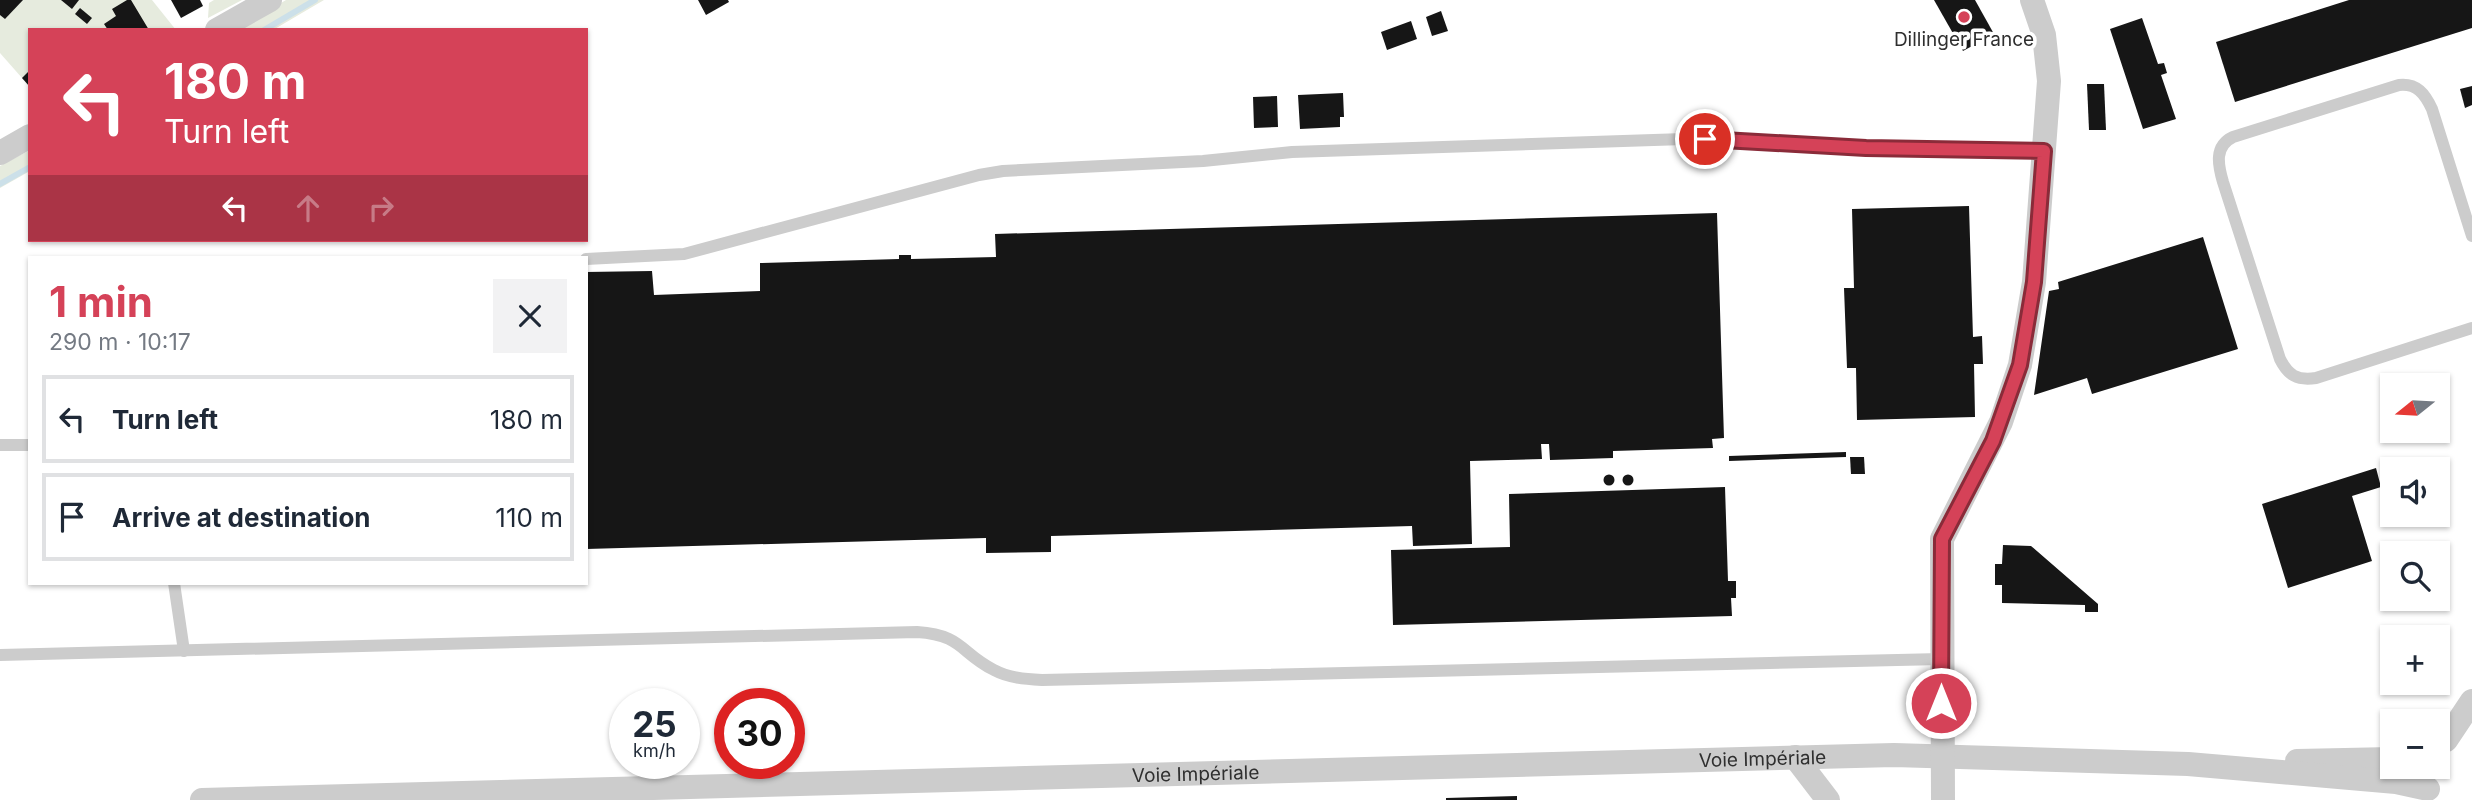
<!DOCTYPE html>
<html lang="en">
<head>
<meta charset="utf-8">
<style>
	body { margin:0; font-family:Inter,sans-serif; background:#f2f2f3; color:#1f2937; height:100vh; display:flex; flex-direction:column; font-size:26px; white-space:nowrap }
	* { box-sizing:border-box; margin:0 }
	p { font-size:23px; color:#747a83 }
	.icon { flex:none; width:38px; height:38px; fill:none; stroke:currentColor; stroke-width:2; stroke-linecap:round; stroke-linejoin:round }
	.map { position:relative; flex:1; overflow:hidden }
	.panel { position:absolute; left:28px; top:256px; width:560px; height:329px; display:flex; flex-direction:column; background:#fff; border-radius:0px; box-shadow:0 2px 5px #0004 }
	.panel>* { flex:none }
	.top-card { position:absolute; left:28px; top:28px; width:560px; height:214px; border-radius:0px; box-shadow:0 2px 5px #0004; background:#d54258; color:#fff; overflow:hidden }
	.needle { width:46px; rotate:252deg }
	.controls { position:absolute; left:2380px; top:373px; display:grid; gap:14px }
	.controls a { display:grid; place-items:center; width:70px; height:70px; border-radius:0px; background:#fff; box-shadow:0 2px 5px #0004; font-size:35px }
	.speed { position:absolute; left:609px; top:688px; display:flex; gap:14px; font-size:35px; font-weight:700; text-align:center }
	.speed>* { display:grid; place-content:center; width:91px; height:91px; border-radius:50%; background:#fff; box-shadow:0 2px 5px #0004; line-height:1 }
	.speed small { font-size:18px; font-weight:400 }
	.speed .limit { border:10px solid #d22; background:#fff; color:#111 }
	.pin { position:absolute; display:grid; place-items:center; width:60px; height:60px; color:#fff; margin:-30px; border:4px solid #fff; border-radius:50%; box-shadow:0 2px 7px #0007 }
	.me { position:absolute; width:77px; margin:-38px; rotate:0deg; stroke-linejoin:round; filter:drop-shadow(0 0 5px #0008) }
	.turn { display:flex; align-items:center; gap:24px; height:147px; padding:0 21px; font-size:32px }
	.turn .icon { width:91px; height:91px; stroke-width:2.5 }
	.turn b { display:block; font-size:49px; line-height:60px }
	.lanes { display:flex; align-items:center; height:66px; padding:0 21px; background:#0003; justify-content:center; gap:35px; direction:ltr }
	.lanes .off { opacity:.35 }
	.round { display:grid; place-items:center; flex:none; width:74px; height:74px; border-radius:0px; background:#f2f2f3 }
	.head { display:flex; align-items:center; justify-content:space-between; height:119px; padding:0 21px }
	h1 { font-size:42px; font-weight:700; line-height:52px; color:#d54258 }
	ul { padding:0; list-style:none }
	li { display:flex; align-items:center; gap:21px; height:88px; margin:0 14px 10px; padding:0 7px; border:4px solid #e0e1e3; border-radius:0px }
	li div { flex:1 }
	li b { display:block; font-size:26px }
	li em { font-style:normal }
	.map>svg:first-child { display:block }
	.green { fill:#e6ebde }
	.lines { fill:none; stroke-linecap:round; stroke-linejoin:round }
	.stream { stroke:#cce0e9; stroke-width:6 }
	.building { fill:#161616 }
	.service { stroke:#ccc; stroke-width:12 }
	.minor { stroke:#ccc; stroke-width:24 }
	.route-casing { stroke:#8a2b39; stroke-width:18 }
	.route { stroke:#d54258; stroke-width:12 }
	.poi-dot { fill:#d54258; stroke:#fff; stroke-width:2.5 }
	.labels { text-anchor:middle; stroke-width:7; stroke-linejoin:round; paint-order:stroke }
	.poi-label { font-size:19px; fill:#2f2f2f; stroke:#fff }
	.street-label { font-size:19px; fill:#2f2f2f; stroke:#fff }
</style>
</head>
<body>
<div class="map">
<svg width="2472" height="800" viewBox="0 0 2472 800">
	<rect width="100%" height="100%" fill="#fff"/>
	<!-- green -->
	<g class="green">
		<path d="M0,0H152L176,30H30V87L0,53Z"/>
		<path d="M214,0H242L208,18L209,3Z"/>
		<path d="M286,0H324L273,30H236Z"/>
		<path d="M30,150V171L0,188V166Z"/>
	</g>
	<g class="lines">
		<!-- stream -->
		<g class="stream">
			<path d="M264,30L315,0"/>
			<path d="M0,184L30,167"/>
		</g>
	</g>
	<!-- building -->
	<g class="building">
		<path d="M0,0H23L5,19L0,15Z"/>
		<path d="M61,0H79L72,9Z"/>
		<path d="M127,0H131L149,30H108L104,24L116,16L112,9Z"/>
		<path d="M171,0H200L203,6L181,18Z"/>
		<path d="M698,0H728L729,2L706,15Z"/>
		<path d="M1934,0H1975L1994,34L1963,51Z"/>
		<path d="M2349,0H2472V28L2235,102L2216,42Z"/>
		<path d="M80,8L92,18L87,24L75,14Z"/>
		<path d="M1441,11L1448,31L1432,36L1426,17Z"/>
		<path d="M2142,18L2158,64L2164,63L2167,73L2161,75L2176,119L2143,129L2110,29Z"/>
		<path d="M1411,21L1417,39L1387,50L1381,32Z"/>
		<path d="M30,70V87L22,78Z"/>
		<path d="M2087,84H2104L2106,130H2089Z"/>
		<path d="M2472,86V105L2465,108L2460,89Z"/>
		<path d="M1343,93L1344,117H1340V127L1300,129L1298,95Z"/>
		<path d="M1277,96L1278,127L1254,128L1253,97Z"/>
		<path d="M1969,206L1973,337L1982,336L1983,364H1974L1975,417L1857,420L1856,368H1847L1844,288H1854L1852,209Z"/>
		<path d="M1717,213L1724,438L1712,439L1713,448L1613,451V458L1550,460L1549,444H1541L1542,459L1470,461L1472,544L1413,546L1412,526L1051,536V552L986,553V538L586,549V272L652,271L654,295L760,291V263L899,259V255H911V259L996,257L995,234Z"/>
		<path d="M2203,237L2238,349L2092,394L2087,378L2034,395L2049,291L2059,289L2058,282Z"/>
		<path d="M1846,452V457L1729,461V456Z"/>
		<path d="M1850,457H1864L1865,474H1851Z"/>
		<path d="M2376,468L2381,487L2352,496L2372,561L2288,588L2262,504Z"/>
		<circle cx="1628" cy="480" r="5.5"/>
		<circle cx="1609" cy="480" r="5.5"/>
		<path d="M1725,487L1728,581H1736V598H1731L1732,616L1393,625L1391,550L1510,547L1509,494Z"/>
		<path d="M2003,545L2031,546L2098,604V612H2085V605L2002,603V585H1995V564H2002Z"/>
		<path d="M1517,796V800H1446V798Z"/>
	</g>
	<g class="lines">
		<!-- service -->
		<g class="service">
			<path d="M2472,236L2432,109C2425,94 2417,83 2399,85L2233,137C2214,146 2218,165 2223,182L2280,359C2288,375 2297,381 2316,378L2472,328"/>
			<path d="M586,259L684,254L979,175L1003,171L1203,161L1292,152L1684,139L1866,148L2044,151"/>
			<path d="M0,445H30"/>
			<path d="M174,583L184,651"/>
			<path d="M0,655L917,632C963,635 960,653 994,670C1009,678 1025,679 1042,680L1941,659"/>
		</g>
		<!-- minor -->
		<g class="minor">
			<path d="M217,30L270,0"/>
			<path d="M0,153L30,136"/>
			<path d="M2446,740L2472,701"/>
			<path d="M1795,757L1828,800"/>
			<path d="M2297,761L2392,759"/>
			<path id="s1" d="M202,800L1894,755L2188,764L2396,782L2428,789"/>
			<path d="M1943,800L1942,539L2001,422L2020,365L2034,282L2049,81L2044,35L2032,0"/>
		</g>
	</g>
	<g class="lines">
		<defs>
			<path id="route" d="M1705,139L1866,148L2044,151L2034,282L2020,365L1993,441L1942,539L1941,703"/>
		</defs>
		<!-- route casing -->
		<use href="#route" class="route-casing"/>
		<!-- route -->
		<use href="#route" class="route"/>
	</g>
	<!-- markers -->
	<circle class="poi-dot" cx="1964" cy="17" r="7"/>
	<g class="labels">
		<!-- poi labels -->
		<g class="poi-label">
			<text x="1964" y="46">Dillinger France</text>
		</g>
		<!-- street labels -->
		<g class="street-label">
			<text dy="7" stroke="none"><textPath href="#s1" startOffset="1561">Voie Impériale</textPath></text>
			<text dy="7" stroke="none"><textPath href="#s1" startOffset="994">Voie Impériale</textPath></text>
		</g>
	</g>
</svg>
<div class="controls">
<a><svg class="needle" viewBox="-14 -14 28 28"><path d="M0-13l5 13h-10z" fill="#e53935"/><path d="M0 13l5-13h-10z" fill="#747a83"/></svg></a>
<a><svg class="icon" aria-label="sound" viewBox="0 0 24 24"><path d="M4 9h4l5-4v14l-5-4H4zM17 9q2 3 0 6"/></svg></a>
<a><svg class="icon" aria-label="search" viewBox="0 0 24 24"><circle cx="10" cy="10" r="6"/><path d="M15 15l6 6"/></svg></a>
<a>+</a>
<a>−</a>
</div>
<div class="speed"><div>25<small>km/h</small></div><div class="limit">30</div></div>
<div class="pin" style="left:1705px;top:139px;background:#d93025"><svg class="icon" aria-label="arrive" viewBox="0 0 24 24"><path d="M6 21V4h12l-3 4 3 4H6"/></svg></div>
<svg class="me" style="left:1941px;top:703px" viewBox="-20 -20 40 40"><circle r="17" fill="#d54258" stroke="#fff" stroke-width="3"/><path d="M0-11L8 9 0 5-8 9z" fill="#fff"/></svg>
<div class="top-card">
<div class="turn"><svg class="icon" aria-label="left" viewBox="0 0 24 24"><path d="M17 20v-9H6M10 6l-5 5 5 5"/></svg><div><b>180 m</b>Turn left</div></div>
<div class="lanes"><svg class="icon" aria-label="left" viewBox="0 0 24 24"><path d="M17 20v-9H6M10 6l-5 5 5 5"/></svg><svg class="icon off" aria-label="ahead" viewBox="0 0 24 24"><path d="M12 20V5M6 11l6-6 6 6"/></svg><svg class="icon off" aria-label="right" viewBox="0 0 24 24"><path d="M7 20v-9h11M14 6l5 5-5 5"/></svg></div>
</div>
<section class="panel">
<div class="head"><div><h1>1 min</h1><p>290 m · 10:17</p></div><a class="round"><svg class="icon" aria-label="close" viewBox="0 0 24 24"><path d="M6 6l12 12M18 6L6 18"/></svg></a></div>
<ul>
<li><svg class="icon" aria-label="left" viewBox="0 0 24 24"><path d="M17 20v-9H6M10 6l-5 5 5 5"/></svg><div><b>Turn left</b></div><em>180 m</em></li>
<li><svg class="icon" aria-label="arrive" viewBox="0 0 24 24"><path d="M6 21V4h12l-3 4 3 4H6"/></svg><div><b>Arrive at destination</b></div><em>110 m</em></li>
</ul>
</section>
</div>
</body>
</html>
